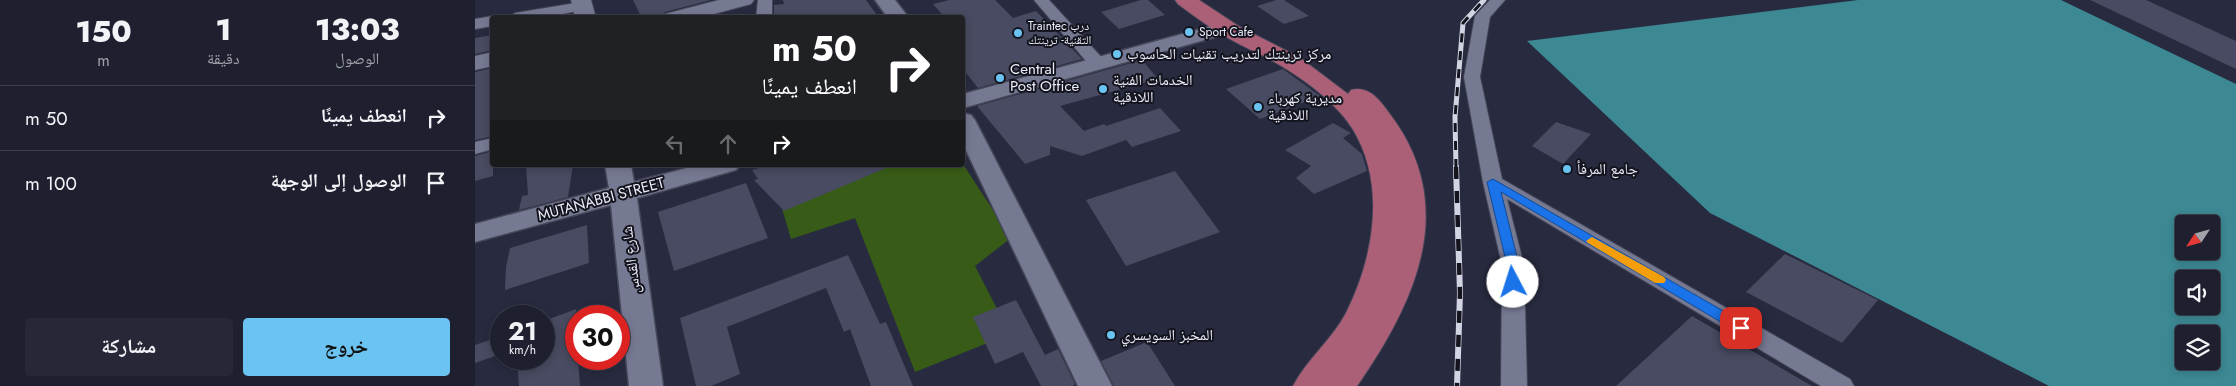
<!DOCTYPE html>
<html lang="ar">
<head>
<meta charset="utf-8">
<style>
	body { margin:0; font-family:Jost,"Noto Naskh Arabic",sans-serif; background:#262837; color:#f1f3f6; direction:rtl; height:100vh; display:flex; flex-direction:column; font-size:19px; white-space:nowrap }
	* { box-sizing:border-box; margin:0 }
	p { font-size:16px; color:#a1a3aa }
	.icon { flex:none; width:28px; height:28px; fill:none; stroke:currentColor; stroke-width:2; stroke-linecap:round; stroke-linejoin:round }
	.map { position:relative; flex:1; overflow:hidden; direction:ltr }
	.details { display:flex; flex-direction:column; background:#1e202f; width:475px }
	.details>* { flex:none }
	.top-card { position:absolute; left:15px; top:15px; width:475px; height:152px; border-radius:5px; box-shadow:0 2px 8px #0003,0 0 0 1px #3c3e4b; direction:rtl; background:#202124; color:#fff; overflow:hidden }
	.needle { width:32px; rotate:234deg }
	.controls { position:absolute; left:1700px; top:215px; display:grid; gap:10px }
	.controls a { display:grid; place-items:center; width:45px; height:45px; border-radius:5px; background:#1e202f; box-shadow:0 2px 8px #0003,0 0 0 1px #3c3e4b; font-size:25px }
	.speed { position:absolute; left:15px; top:305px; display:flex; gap:10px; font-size:25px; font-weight:700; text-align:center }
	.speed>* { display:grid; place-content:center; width:65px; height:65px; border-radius:50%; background:#1e202f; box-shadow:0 2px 8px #0003,0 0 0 1px #3c3e4b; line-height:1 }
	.speed small { font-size:12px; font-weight:400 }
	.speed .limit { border:8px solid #d22; background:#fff; color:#111 }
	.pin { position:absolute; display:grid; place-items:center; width:42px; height:42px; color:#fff; margin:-21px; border-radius:10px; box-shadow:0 2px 8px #0006 }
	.me { position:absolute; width:55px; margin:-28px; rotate:355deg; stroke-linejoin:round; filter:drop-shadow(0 0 4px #0008) }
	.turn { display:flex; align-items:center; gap:18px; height:105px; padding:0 25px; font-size:22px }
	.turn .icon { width:65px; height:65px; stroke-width:2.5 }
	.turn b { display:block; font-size:35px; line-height:42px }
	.lanes { display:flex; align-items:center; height:48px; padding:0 25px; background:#0003; justify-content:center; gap:25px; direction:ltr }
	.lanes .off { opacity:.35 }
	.eta { display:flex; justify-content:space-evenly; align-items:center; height:85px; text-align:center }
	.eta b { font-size:30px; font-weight:800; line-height:35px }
	.button { display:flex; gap:10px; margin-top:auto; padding:10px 25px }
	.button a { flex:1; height:58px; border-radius:5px; background:#6ac3f1; color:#111; font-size:20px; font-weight:800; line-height:58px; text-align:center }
	.button a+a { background:#262837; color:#f1f3f6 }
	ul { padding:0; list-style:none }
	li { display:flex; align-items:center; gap:15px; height:65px; padding:0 25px; border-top:1px solid #3c3e4b }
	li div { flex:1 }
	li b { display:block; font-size:19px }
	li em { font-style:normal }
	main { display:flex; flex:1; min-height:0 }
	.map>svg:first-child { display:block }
	.green { fill:#385c17 }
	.water { fill:#3c8893; fill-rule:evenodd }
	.building { fill:#484b61 }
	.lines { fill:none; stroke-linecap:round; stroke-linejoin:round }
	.minor-casing { stroke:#454658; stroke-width:2 }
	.tertiary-casing { stroke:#454658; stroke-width:3 }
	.secondary-casing { stroke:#454658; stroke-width:2 }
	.primary-casing { stroke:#454658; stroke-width:2 }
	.minor { fill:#767992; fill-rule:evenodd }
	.tertiary { fill:#767992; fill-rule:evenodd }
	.secondary { fill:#767992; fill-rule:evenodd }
	.primary { fill:#ab6077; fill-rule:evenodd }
	.rail-far1-casing { stroke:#d2d4e3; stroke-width:5 }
	.rail-casing { stroke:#d2d4e3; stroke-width:6 }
	.rail-far1 { stroke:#13141d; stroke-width:3; stroke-dasharray:9; stroke-linecap:butt }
	.rail { stroke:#13141d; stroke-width:4.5; stroke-dasharray:12; stroke-linecap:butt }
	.route { fill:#1a73e8; stroke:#114b97 }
	.slow { fill:#f59e0b }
	.poi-dot { fill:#6ac3f1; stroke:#13141d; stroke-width:2 }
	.labels { text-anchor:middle; stroke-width:4; stroke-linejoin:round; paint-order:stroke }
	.far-poi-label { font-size:12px; fill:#eaecfa; stroke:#13141d; text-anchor:start }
	.poi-label { font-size:15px; fill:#eaecfa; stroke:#13141d; text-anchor:start }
	.street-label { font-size:15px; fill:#eaecfa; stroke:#13141d }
</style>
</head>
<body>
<main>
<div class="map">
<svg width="1761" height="386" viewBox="0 0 1761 386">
	<rect width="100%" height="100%" fill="#282a3f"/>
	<!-- green -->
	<path class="green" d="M488,164L536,238L500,266L535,334L440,372L380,218L316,239L303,195L413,165Z"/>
	<!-- water -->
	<path class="water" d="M1383,0H1586L1761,84V386H1574L1235,213L1052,41ZM1709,224H1736V251H1709ZM1709,279H1736V306H1709ZM1709,334H1736V361H1709Z"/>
	<!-- building -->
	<g class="building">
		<path d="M158,0H236L190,12L185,18H167Z"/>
		<path d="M308,0H391L404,18H299V5L309,4Z"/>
		<path d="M474,0H520L538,18L561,11L607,59L503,88L488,69V18H470L458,4Z"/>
		<path d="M666,0H673L690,15L644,29L626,12Z"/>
		<path d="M801,0H809L834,16L809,24L782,6Z"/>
		<path d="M1615,0H1671L1761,41V69Z"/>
		<path d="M18,35V50L0,54V38Z"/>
		<path d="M667,60L683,79L585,106L609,131L629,124L631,126L685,108L706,131L657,147L651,140L607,156L575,146V155L550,164L502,106Z"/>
		<path d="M18,68V136L0,140V72Z"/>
		<path d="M808,69L845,96L785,119L751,89Z"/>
		<path d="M1081,122L1116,134L1088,164L1057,146Z"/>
		<path d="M858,123L876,133L868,138L887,154L892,171L839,194L821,178L836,166L810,150Z"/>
		<path d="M18,151V176L0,181V156Z"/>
		<path d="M51,165H98L93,197L44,210L47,196L53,195Z"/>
		<path d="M295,165H416V166L309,211L279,180L283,179L277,170Z"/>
		<path d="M700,171L745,232L651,266L611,200Z"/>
		<path d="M271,183L293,238L199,271L183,212Z"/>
		<path d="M112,225L114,263L30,290L31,267L35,248Z"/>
		<path d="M1310,254L1403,300L1367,343L1271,292Z"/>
		<path d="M373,255L405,324L411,322L438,386H396L375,329L369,332L351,288L252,327L265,374L236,386H221L205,318Z"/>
		<path d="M541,300L570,355L583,349L600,384L598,386H566L548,352L520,364L498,317Z"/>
		<path d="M101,309V359H103L105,386H44L42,359H69V321Z"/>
		<path d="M1217,316L1337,386H1141Z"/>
		<path d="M26,336V354L0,363V345Z"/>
		<path d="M672,342L700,386H639L626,361Z"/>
	</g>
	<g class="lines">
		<defs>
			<g id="minor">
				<path d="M283,0H297V18H281Z"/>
				<path d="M559,0H574L629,60L631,64L629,68H617Z"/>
				<path d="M1015,0H1030L1015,17L1005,77L1027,179L1375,379L1379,386H1346L1032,199L1049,265L1052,386H1026L1027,265L1008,182L989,77L1000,16Z"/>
				<path d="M107,2L112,3L114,6L112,9L68,18H33L40,13Z"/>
				<path d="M18,16L22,18H18V26L0,29V19Z"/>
				<path d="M18,138V149L0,154V142Z"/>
			</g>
			<g id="tertiary">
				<path d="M400,0H420L434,18H413Z"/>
				<path d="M751,22L758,24L761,28L758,32L488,108V94Z"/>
				<path d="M488,113L496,115L500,120L637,386H603L488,144Z"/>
				<path d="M130,165H156L159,182L223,165H265L261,170L162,198L188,386H154L136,205L0,242V224L134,188Z"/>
			</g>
			<g id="secondary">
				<path d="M96,0H116L121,18H100Z"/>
				<path d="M244,0H279L276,4L224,18H187L190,14Z"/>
				<path d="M18,52V66L0,70V56Z"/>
			</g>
			<path id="primary" d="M700,0H724L765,27L824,57L873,94L876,90C895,85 906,102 917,117C984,208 940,303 882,386H818C832,359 857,340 871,313C899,257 912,184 877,128C862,105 839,87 816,72C796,58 774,50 753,38C735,28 719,16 703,4Z"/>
		</defs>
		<!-- minor casing -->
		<use href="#minor" class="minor-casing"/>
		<!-- tertiary casing -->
		<use href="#tertiary" class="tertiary-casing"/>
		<!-- secondary casing -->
		<use href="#secondary" class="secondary-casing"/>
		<!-- primary casing -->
		<use href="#primary" class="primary-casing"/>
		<!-- minor -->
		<use href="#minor" class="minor"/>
		<!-- tertiary -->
		<use href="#tertiary" class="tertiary"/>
		<!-- secondary -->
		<use href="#secondary" class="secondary"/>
		<!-- primary -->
		<use href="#primary" class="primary"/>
		<defs>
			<path id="rail-far1" d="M981,168L980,117L988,23L1009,0"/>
			<path id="rail" d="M981,167L985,293L982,386"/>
		</defs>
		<!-- rail-far1 casing -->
		<use href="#rail-far1" class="rail-far1-casing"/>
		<!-- rail casing -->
		<use href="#rail" class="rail-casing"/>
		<!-- rail-far1 -->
		<use href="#rail-far1" class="rail-far1"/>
		<!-- rail -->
		<use href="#rail" class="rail"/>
	</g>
	<!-- route -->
	<path class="route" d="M1018,179L1271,324L1273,328L1271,331H1261L1026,192L1044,265V282L1038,287L1034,285L1032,282V265L1012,182Z"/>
	<!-- slow -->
	<path class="slow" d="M1117,237L1189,277L1191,280L1189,283H1180L1113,243L1111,241Z"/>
	<!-- markers -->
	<g class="poi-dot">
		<circle cx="714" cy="32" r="5"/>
		<circle cx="543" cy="33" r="5"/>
		<circle cx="642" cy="54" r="5"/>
		<circle cx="525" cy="78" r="5"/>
		<circle cx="628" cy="89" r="5"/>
		<circle cx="783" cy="107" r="5"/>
		<circle cx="1092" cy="169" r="5"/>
		<circle cx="636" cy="335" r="5"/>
	</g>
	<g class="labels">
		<!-- far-poi labels -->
		<g class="far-poi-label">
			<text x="553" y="30">Traintec درب<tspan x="553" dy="14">التقنية- ترينتك</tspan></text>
			<text x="724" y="36">Sport Cafe</text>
		</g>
		<!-- poi labels -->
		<g class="poi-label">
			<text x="652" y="59">مركز ترينتك لتدريب تقنيات الحاسوب</text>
			<text x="535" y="74">Central<tspan x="535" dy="17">Post Office</tspan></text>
			<text x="638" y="85">الخدمات الفنية<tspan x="638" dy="17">اللاذقية</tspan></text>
			<text x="793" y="103">مديرية كهرباء<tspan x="793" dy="17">اللاذقية</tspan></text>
			<text x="1102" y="174">جامع المرفأ</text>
			<text x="646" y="340">المخبز السويسري</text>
		</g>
		<!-- street labels -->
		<g class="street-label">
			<text transform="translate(126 199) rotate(-15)" y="5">MUTANABBI STREET</text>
			<text transform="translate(156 260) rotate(-97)" y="5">شارع القدس</text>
		</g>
	</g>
</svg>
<div class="controls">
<a><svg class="needle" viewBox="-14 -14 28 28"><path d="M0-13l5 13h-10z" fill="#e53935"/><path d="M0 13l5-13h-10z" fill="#a1a3aa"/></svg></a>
<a><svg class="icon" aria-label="sound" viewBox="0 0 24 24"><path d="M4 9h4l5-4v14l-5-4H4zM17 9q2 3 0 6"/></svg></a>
<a><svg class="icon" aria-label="layers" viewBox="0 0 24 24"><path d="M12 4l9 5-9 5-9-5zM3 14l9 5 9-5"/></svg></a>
</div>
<div class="speed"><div>21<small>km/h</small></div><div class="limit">30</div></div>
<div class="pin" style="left:1266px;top:328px;background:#d93025"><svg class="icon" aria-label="arrive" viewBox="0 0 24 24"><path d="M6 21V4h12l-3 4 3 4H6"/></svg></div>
<svg class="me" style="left:1038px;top:282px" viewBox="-20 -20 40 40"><circle r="19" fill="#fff"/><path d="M0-13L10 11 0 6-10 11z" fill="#1a73e8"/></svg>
<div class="top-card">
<div class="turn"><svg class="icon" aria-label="right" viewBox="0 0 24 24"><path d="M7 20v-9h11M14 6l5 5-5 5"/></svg><div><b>50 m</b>انعطف يمينًا</div></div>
<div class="lanes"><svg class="icon off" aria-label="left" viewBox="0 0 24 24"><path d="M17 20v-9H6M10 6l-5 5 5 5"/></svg><svg class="icon off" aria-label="ahead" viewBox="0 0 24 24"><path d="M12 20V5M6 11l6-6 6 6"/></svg><svg class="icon" aria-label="right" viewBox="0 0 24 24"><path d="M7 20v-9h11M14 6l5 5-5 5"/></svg></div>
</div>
</div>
<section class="details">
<div class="eta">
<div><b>13:03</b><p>الوصول</p></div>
<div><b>1</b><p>دقيقة</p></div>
<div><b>150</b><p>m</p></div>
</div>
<ul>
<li><svg class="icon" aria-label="right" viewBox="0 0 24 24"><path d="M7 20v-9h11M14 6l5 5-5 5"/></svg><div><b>انعطف يمينًا</b></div><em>50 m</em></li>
<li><svg class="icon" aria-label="arrive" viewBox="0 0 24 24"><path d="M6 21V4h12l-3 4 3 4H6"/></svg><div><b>الوصول إلى الوجهة</b></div><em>100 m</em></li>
</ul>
<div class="button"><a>خروج</a><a>مشاركة</a></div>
</section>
</main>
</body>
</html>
